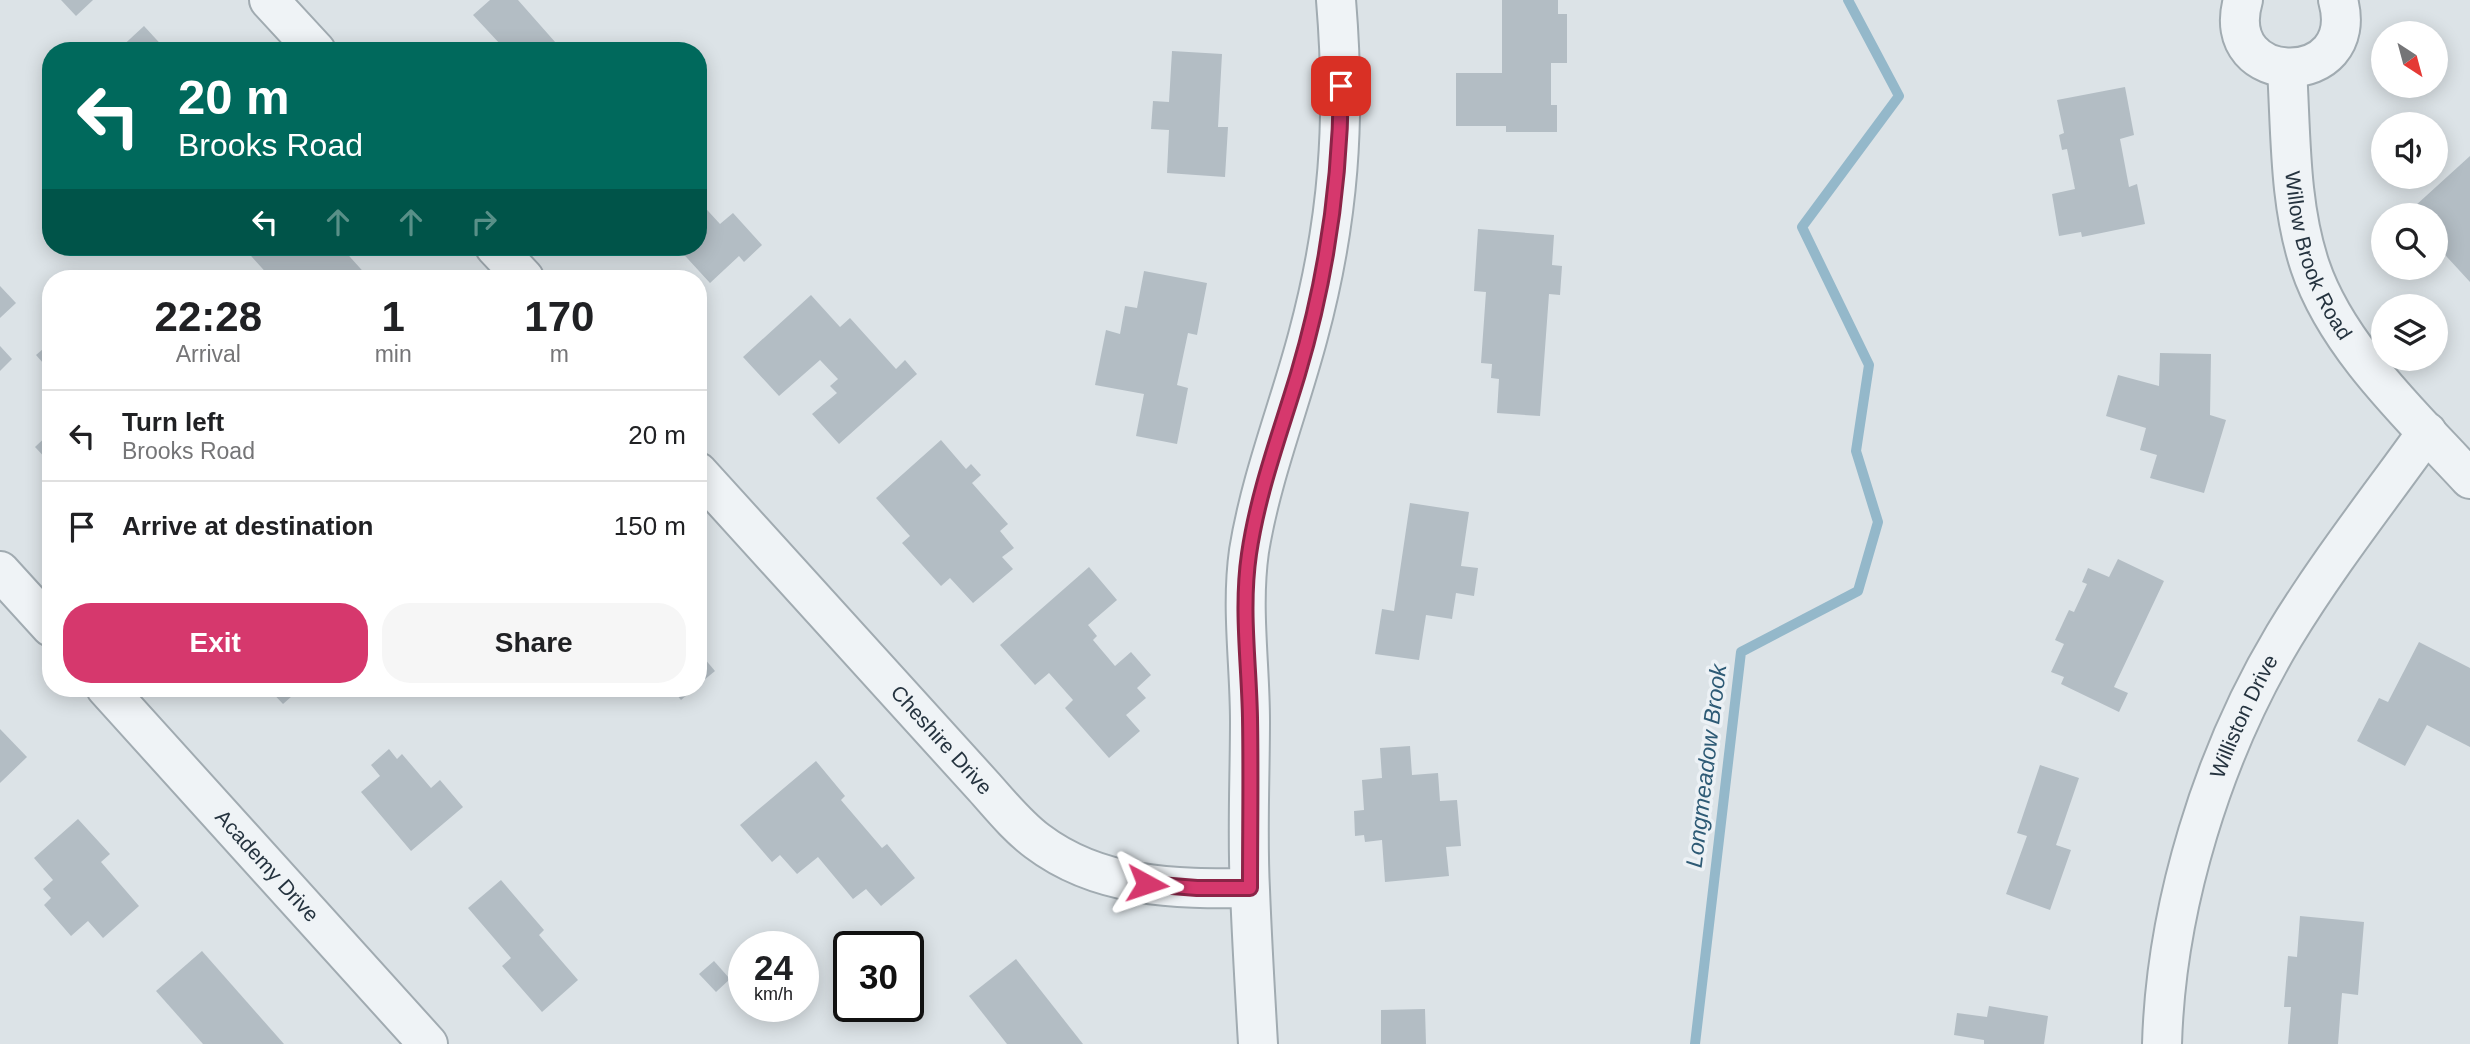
<!DOCTYPE html>
<html lang="en">
<head>
<meta charset="utf-8">
<style>
	body { margin:0; font-family:Arial,sans-serif; background:#f6f6f6; color:#202124; height:100vh; display:flex; flex-direction:column; font-size:26px; white-space:nowrap }
	* { box-sizing:border-box; margin:0 }
	p { font-size:23px; color:#757577 }
	.icon { flex:none; width:38px; height:38px; fill:none; stroke:currentColor; stroke-width:2; stroke-linecap:round; stroke-linejoin:round }
	.map { position:relative; flex:1; overflow:hidden }
	.drawer { position:absolute; left:42px; top:270px; width:665px; height:427px; display:flex; flex-direction:column; background:#fff; border-radius:28px; box-shadow:0 4px 18px #0003 }
	.drawer>* { flex:none }
	.top-card { position:absolute; left:42px; top:42px; width:665px; height:214px; border-radius:28px; box-shadow:0 4px 18px #0003; background:#00695c; color:#fff; overflow:hidden }
	.needle { width:46px; rotate:144deg }
	.tools { position:absolute; left:2371px; top:21px; display:grid; gap:14px }
	.tools a { display:grid; place-items:center; width:77px; height:77px; border-radius:50%; background:#fff; box-shadow:0 4px 18px #0003; font-size:35px }
	.speed { position:absolute; left:728px; top:931px; display:flex; gap:14px; font-size:35px; font-weight:700; text-align:center }
	.speed>* { display:grid; place-content:center; width:91px; height:91px; border-radius:50%; background:#fff; box-shadow:0 4px 18px #0003; line-height:1 }
	.speed small { font-size:18px; font-weight:400 }
	.speed .limit { border:4px solid #111; border-radius:10px; background:#fff; color:#111 }
	.pin { position:absolute; display:grid; place-items:center; width:60px; height:60px; color:#fff; margin:-30px; border-radius:14px; box-shadow:0 4px 10px #0006 }
	.me { position:absolute; width:77px; margin:-38px; rotate:95deg; stroke-linejoin:round; filter:drop-shadow(0 0 5px #0008) }
	.turn { display:flex; align-items:center; gap:24px; height:147px; padding:0 21px; font-size:32px }
	.turn .icon { width:91px; height:91px; stroke-width:2.5 }
	.turn b { display:block; font-size:49px; line-height:60px }
	.lanes { display:flex; align-items:center; height:66px; padding:0 21px; background:#0003; justify-content:center; gap:35px; direction:ltr }
	.lanes .off { opacity:.35 }
	.eta { display:flex; justify-content:space-evenly; align-items:center; height:119px; text-align:center }
	.eta b { font-size:42px; font-weight:700; line-height:49px }
	.button { display:flex; gap:14px; margin-top:auto; padding:14px 21px }
	.button a { flex:1; height:80px; border-radius:28px; background:#d6386d; color:#fff; font-size:28px; font-weight:700; line-height:80px; text-align:center }
	.button a+a { background:#f6f6f6; color:#202124 }
	ul { padding:0; list-style:none }
	li { display:flex; align-items:center; gap:21px; height:91px; padding:0 21px; border-top:2px solid #e0e0e0 }
	li div { flex:1 }
	li b { display:block; font-size:26px }
	li em { font-style:normal }
	.map>svg:first-child { display:block }
	.lines { fill:none; stroke-linecap:round; stroke-linejoin:round }
	.stream { stroke:#94b8ca; stroke-width:10 }
	.building { fill:#b3bdc4 }
	.minor-casing { stroke:#a1abb1; stroke-width:42 }
	.minor { stroke:#eff3f6; stroke-width:38 }
	.route-casing { stroke:#8b2447; stroke-width:18 }
	.route { stroke:#d6386d; stroke-width:12 }
	.labels { text-anchor:middle; stroke-width:7; stroke-linejoin:round; paint-order:stroke }
	.street-label { font-size:21px; fill:#25333f; stroke:#ecf1f5 }
	.water-label { font-size:23px; font-style:italic; fill:#2d5a75; stroke:#ecf1f5 }
</style>
</head>
<body>
<div class="map">
<svg width="2470" height="1044" viewBox="0 0 2470 1044">
	<rect width="100%" height="100%" fill="#dce3e7"/>
	<g class="lines">
		<!-- stream -->
		<path class="stream" d="M1695,1044L1741,652L1858,591L1878,522L1856,451L1869,365L1802,227L1899,96L1848,0"/>
	</g>
	<!-- building -->
	<g class="building">
		<path d="M61,0H93L76,16Z"/>
		<path d="M490,0H518L563,51H495L501,45L473,15Z"/>
		<path d="M1502,0H1558V14H1567V63H1551V105H1557V132H1506V126H1456V73H1502Z"/>
		<path d="M144,26L167,51H117Z"/>
		<path d="M1172,51L1222,54L1218,127H1228L1225,177L1167,173L1169,130L1151,129L1153,101L1169,102Z"/>
		<path d="M2125,87L2134,135L2120,139L2129,187L2137,184L2145,224L2082,237L2081,232L2059,236L2052,194L2075,189L2067,149L2062,150L2059,135L2064,133L2057,100Z"/>
		<path d="M2470,156V282L2436,245L2444,237L2436,229V215H2424L2415,206Z"/>
		<path d="M698,200L720,224L733,213L762,245L744,262L739,256L710,283L677,247H698Z"/>
		<path d="M1478,229L1554,235L1552,265L1562,266L1560,295L1549,294L1540,416L1497,413L1499,379L1491,378L1492,364L1481,363L1486,292L1474,291Z"/>
		<path d="M243,247H341L369,278H299L293,272L286,278H271Z"/>
		<path d="M1144,271L1207,283L1197,335L1188,333L1177,385L1188,388L1177,444L1136,436L1144,394L1095,385L1106,330L1120,334L1125,306L1137,308Z"/>
		<path d="M0,286L16,303L0,318Z"/>
		<path d="M811,295L840,327L850,318L896,369L905,360L917,374L839,444L812,414L837,393L830,386L838,379L820,360L779,396L743,357Z"/>
		<path d="M50,343L51,345V372L36,355Z"/>
		<path d="M0,346L12,359L0,371Z"/>
		<path d="M2160,353L2211,354L2210,415L2226,420L2204,493L2150,478L2157,455L2140,450L2146,428L2106,416L2118,375L2159,386Z"/>
		<path d="M51,432V464L35,447Z"/>
		<path d="M941,440L966,469L971,464L981,475L972,483L1008,524L1000,531L1014,548L1002,557L1013,569L973,603L950,578L941,586L902,543L910,536L876,498Z"/>
		<path d="M1410,503L1469,512L1461,566L1478,568L1474,596L1456,593L1452,619L1426,615L1419,660L1375,654L1382,609L1394,611Z"/>
		<path d="M2118,559L2164,581L2114,687L2128,693L2119,712L2061,684L2064,677L2051,672L2064,644L2055,640L2069,610L2074,612L2087,584L2082,582L2088,568L2109,577Z"/>
		<path d="M1089,567L1117,600L1088,625L1097,636L1093,640L1115,666L1131,652L1151,675L1137,688L1146,698L1126,715L1140,731L1109,758L1065,708L1073,700L1049,673L1035,685L1000,645Z"/>
		<path d="M2419,642L2470,668V747L2427,725L2405,766L2357,741L2379,698L2388,702Z"/>
		<path d="M698,651L715,671L698,685Z"/>
		<path d="M268,688H301L283,704Z"/>
		<path d="M671,688H695L681,700Z"/>
		<path d="M0,729L27,757L0,783Z"/>
		<path d="M1410,746L1412,775L1438,773L1440,801L1457,800L1461,846L1446,847L1449,876L1385,882L1382,840L1365,842L1364,835L1355,836L1354,811L1364,810L1362,780L1382,778L1380,748Z"/>
		<path d="M389,749L397,759L402,754L431,788L440,780L463,807L411,851L361,792L380,776L371,765Z"/>
		<path d="M816,761L845,796L841,800L882,848L887,844L915,878L881,906L866,889L853,899L818,857L797,874L780,855L772,862L740,825Z"/>
		<path d="M2040,765L2079,778L2056,845L2071,850L2050,910L2006,894L2027,836L2017,833Z"/>
		<path d="M78,819L110,854L101,862L139,906L103,938L88,921L71,936L44,905L51,898L43,889L53,880L34,858Z"/>
		<path d="M501,880L544,930L539,935L578,980L542,1012L502,966L511,958L468,908Z"/>
		<path d="M2300,916L2364,922L2358,995L2342,993L2338,1044H2288L2291,1007H2284L2288,956L2297,957Z"/>
		<path d="M202,951L284,1044H203L156,991Z"/>
		<path d="M1016,959L1083,1044H1007L969,996Z"/>
		<path d="M714,961L730,979L716,992L699,974Z"/>
		<path d="M1989,1006L2048,1016L2044,1044H1984V1040L1954,1035L1957,1013L1987,1017Z"/>
		<path d="M1425,1009L1426,1044H1381V1010Z"/>
	</g>
	<g class="lines">
		<defs>
			<g id="minor">
				<path d="M269,0L316,51"/>
				<path d="M2243,0C2217,90 2363,90 2338,0"/>
				<path id="s1" d="M2287,69C2291,134 2289,203 2310,266C2337,347 2413,417 2470,479"/>
				<path d="M495,247L524,278"/>
				<path id="s2" d="M698,472L984,787C1001,806 1017,826 1037,841C1099,888 1175,889 1249,888"/>
				<path d="M0,571L51,627"/>
				<path id="s3" d="M106,688L428,1044"/>
				<path d="M1258,1044C1255,993 1252,942 1250,890C1247,834 1250,777 1250,721C1250,664 1241,608 1249,551C1261,477 1289,408 1308,336C1339,221 1346,119 1336,0"/>
				<path id="s4" d="M2162,1044C2166,906 2213,754 2284,636C2327,565 2379,499 2427,432"/>
			</g>
		</defs>
		<!-- minor casing -->
		<use href="#minor" class="minor-casing"/>
		<!-- minor -->
		<use href="#minor" class="minor"/>
	</g>
	<g class="lines">
		<defs>
			<path id="route" d="M1147,884L1197,888H1250C1250,831 1251,775 1250,718C1249,663 1241,609 1249,554C1258,492 1280,434 1298,374C1326,280 1340,185 1341,86"/>
		</defs>
		<!-- route casing -->
		<use href="#route" class="route-casing"/>
		<!-- route -->
		<use href="#route" class="route"/>
	</g>
	<g class="labels">
		<!-- street labels -->
		<g class="street-label">
			<text dy="7" stroke="none"><textPath href="#s1" startOffset="191">Willow Brook Road</textPath></text>
			<text dy="7" stroke="none"><textPath href="#s4" startOffset="340">Williston Drive</textPath></text>
			<text dy="7" stroke="none"><textPath href="#s2" startOffset="362">Cheshire Drive</textPath></text>
			<text dy="7" stroke="none"><textPath href="#s3" startOffset="240">Academy Drive</textPath></text>
		</g>
		<!-- water labels -->
		<g class="water-label">
			<text transform="translate(1706 766) rotate(-83)" y="8">Longmeadow Brook</text>
		</g>
	</g>
</svg>
<div class="tools">
<a><svg class="needle" viewBox="-14 -14 28 28"><path d="M0-13l5 13h-10z" fill="#e53935"/><path d="M0 13l5-13h-10z" fill="#757577"/></svg></a>
<a><svg class="icon" aria-label="sound" viewBox="0 0 24 24"><path d="M4 9h4l5-4v14l-5-4H4zM17 9q2 3 0 6"/></svg></a>
<a><svg class="icon" aria-label="search" viewBox="0 0 24 24"><circle cx="10" cy="10" r="6"/><path d="M15 15l6 6"/></svg></a>
<a><svg class="icon" aria-label="layers" viewBox="0 0 24 24"><path d="M12 4l9 5-9 5-9-5zM3 14l9 5 9-5"/></svg></a>
</div>
<div class="speed"><div>24<small>km/h</small></div><div class="limit">30</div></div>
<div class="pin" style="left:1341px;top:86px;background:#d93025"><svg class="icon" aria-label="arrive" viewBox="0 0 24 24"><path d="M6 21V4h12l-3 4 3 4H6"/></svg></div>
<svg class="me" style="left:1147px;top:884px" viewBox="-20 -20 40 40"><path d="M0-17L14 15 0 8-14 15z" fill="#d6386d" stroke="#fff" stroke-width="4"/></svg>
<div class="top-card">
<div class="turn"><svg class="icon" aria-label="left" viewBox="0 0 24 24"><path d="M17 20v-9H6M10 6l-5 5 5 5"/></svg><div><b>20 m</b>Brooks Road</div></div>
<div class="lanes"><svg class="icon" aria-label="left" viewBox="0 0 24 24"><path d="M17 20v-9H6M10 6l-5 5 5 5"/></svg><svg class="icon off" aria-label="ahead" viewBox="0 0 24 24"><path d="M12 20V5M6 11l6-6 6 6"/></svg><svg class="icon off" aria-label="ahead" viewBox="0 0 24 24"><path d="M12 20V5M6 11l6-6 6 6"/></svg><svg class="icon off" aria-label="right" viewBox="0 0 24 24"><path d="M7 20v-9h11M14 6l5 5-5 5"/></svg></div>
</div>
<section class="drawer">
<div class="eta">
<div><b>22:28</b><p>Arrival</p></div>
<div><b>1</b><p>min</p></div>
<div><b>170</b><p>m</p></div>
</div>
<ul>
<li><svg class="icon" aria-label="left" viewBox="0 0 24 24"><path d="M17 20v-9H6M10 6l-5 5 5 5"/></svg><div><b>Turn left</b><p>Brooks Road</p></div><em>20 m</em></li>
<li><svg class="icon" aria-label="arrive" viewBox="0 0 24 24"><path d="M6 21V4h12l-3 4 3 4H6"/></svg><div><b>Arrive at destination</b></div><em>150 m</em></li>
</ul>
<div class="button"><a>Exit</a><a>Share</a></div>
</section>
</div>
</body>
</html>
